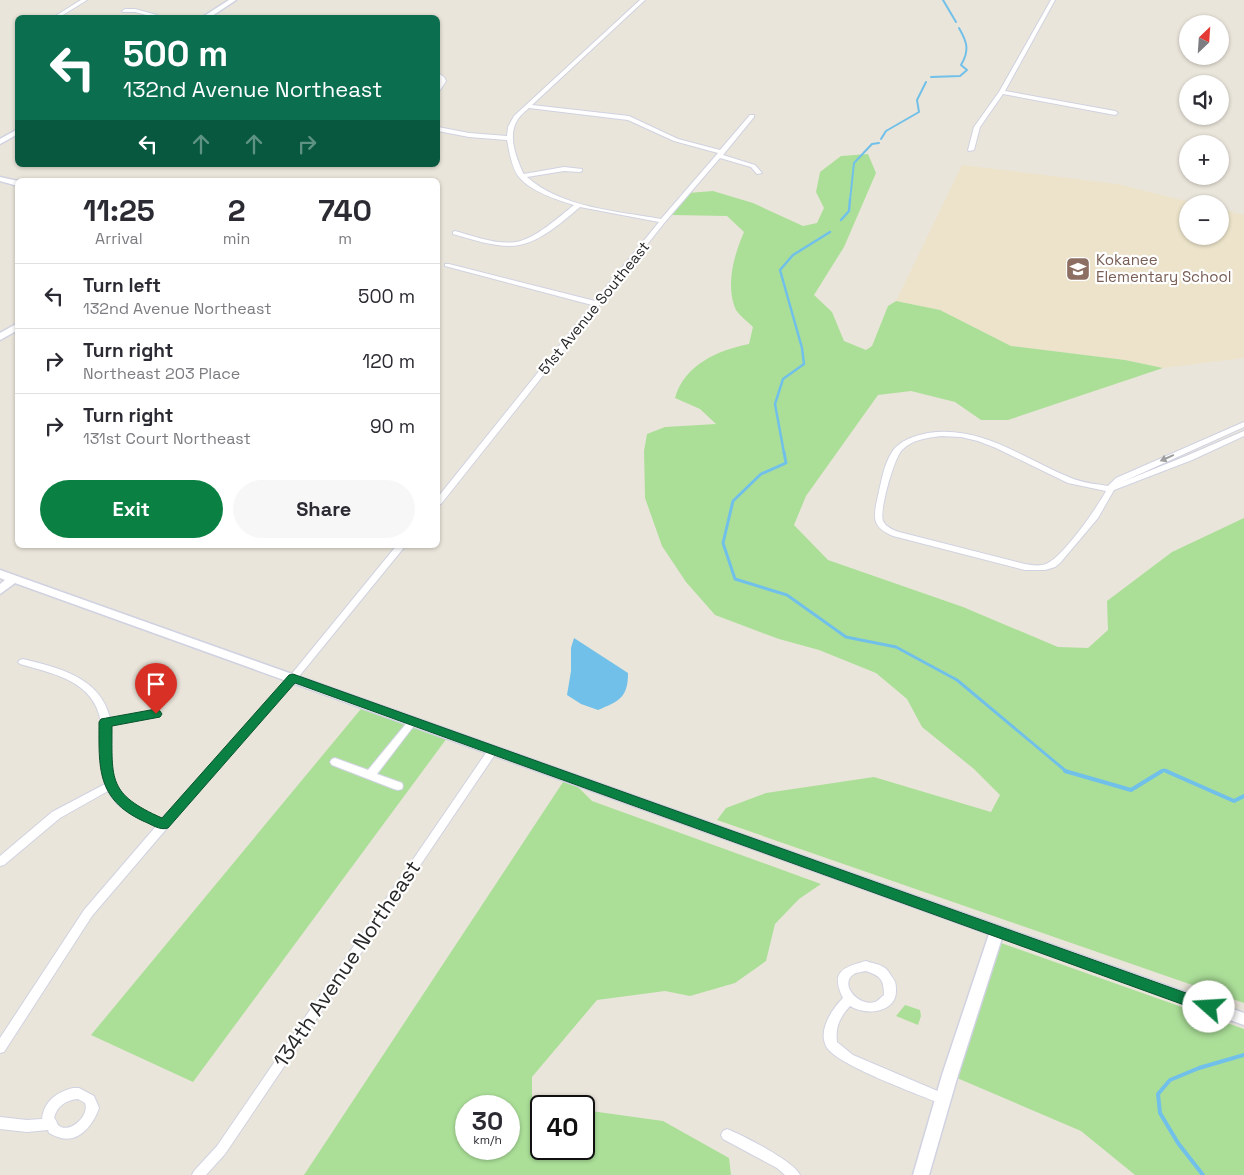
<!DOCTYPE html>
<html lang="en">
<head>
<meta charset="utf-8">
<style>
	body { margin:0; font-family:"Space Grotesk",sans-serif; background:#f7f7f7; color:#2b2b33; height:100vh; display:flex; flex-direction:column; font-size:19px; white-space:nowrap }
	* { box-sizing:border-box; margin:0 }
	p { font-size:16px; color:#7c7c81 }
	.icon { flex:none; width:28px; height:28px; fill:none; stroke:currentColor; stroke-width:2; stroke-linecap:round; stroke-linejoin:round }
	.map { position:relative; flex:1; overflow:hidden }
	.sheet { position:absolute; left:15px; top:178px; width:425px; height:370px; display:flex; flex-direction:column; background:#fff; border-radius:8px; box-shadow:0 1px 4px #0004 }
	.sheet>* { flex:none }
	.top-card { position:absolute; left:15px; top:15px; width:425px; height:152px; border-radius:8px; box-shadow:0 1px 4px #0004; background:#0b6e4f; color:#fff; overflow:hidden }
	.needle { width:32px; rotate:25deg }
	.buttons { position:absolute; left:1179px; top:15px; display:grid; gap:10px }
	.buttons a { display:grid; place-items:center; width:50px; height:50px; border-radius:50%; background:#fff; box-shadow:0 1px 4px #0004; font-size:25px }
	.speed { position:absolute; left:455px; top:1095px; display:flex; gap:10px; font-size:25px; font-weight:700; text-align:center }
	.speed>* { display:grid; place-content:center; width:65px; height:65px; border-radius:50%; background:#fff; box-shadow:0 1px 4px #0004; line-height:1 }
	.speed small { font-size:12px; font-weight:400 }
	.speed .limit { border:2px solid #111; border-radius:8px; background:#fff; color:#111 }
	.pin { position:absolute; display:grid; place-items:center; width:42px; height:42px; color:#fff; margin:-51px -21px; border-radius:50% 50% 50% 0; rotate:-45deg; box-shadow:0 0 5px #0007 }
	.pin .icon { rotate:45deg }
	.me { position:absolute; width:55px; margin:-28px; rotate:289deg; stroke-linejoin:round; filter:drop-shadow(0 0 4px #0008) }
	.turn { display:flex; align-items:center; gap:18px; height:105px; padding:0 25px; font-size:22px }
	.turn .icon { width:65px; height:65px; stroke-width:2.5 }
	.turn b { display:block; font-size:35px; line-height:42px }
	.lanes { display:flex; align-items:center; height:48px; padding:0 25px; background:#0003; justify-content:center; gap:25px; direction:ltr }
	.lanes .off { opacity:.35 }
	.eta { display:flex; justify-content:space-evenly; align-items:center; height:85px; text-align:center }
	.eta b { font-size:30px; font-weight:800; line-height:35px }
	.action { display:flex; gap:10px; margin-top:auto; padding:10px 25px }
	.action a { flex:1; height:58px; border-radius:30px; background:#0b8043; color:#fff; font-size:20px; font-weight:800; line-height:58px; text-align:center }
	.action a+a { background:#f7f7f7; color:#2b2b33 }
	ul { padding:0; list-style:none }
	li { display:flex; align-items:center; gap:15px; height:65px; padding:0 25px; border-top:1px solid #e1e1e2 }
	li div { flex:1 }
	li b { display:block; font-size:19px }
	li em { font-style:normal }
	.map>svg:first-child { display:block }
	.education { fill:#ece3ca }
	.green { fill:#abdf98; fill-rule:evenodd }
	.water { fill:#71c0e9 }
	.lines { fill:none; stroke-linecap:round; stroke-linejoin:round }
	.stream-far3 { stroke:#71c0e9; stroke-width:2 }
	.stream-far2 { stroke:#71c0e9; stroke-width:2.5 }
	.stream-far1 { stroke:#71c0e9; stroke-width:3 }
	.stream { stroke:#71c0e9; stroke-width:4 }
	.minor-casing { stroke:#d0d2e1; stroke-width:2 }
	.tertiary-casing { stroke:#d0d2e1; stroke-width:3 }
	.minor { fill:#fff; fill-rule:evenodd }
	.tertiary { fill:#fff; fill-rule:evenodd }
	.oneway { fill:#9e9e9e }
	.route { fill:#0b8043; stroke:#07532c }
	.labels { text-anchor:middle; stroke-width:4.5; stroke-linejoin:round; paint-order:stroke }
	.far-education-label { font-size:15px; fill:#785e54; stroke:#fff; text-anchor:start }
	.far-street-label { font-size:15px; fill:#282828; stroke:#fff }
	.near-street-label { font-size:21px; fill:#282828; stroke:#fff }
</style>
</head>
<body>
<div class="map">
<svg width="1244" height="1175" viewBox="0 0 1244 1175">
	<rect width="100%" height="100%" fill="#eae5da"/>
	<!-- education -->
	<path class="education" d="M962,165L1117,184L1198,204H1188V236H1220V209L1244,215V358L1163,368L1125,360L1011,346L940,310L896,301Z"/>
	<!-- green -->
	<g class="green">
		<path d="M868,154L876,173L844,247L814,295L832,312L844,341L866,350L872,346L888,306L896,301L940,310L1011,346L1125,360L1163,368L1008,420H981L955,402L911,391L878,395L806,496L794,525L828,560L963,607L1058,647L1088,648L1108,630L1107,601L1172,552L1244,518V1003L717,820L726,808L766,793L874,777L991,812L1000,795L974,769L922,727L907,699L876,673L819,650L779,639L715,615L686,582L662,546L645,498L644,451L647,434L665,427L716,424L700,409L675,398C684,365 718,350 749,344L753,327C748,322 740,316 736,310C725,286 734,255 744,232L727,216L670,215L688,193L713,191L753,203L803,226L817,223L824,208L816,192L820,172L841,156Z"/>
		<path d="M365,704L450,734L193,1082L91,1035Z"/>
		<path d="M567,776L592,801L821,884L799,899L775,924L766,961L735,983L690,996L665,991L597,1000L532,1077V1103L553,1106H541V1149H584V1110L663,1121L729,1158L731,1175H304ZM466,1106H509V1149H466Z"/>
		<path d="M1001,943L1244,1029V1175H1135L1081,1131L957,1078Z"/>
		<path d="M905,1005L920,1010L921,1016L918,1025L896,1016Z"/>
	</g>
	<!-- water -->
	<path class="water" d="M574,638L628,673C628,698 619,701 598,710L581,704L567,695L571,671V648Z"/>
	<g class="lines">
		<!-- stream-far3 -->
		<g class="stream-far3">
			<path d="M943,0L956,22"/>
			<path d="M931,77L960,76L967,70L961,65C970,50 967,42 959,28"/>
			<path d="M881,139L886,131L919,112L917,100L926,82"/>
			<path d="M850,200L854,163L872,144L879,143"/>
		</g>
		<!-- stream-far2 -->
		<g class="stream-far2">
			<path d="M841,220L849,211L850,199"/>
			<path d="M784,453L775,404L783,379L804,364L802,348L780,270L793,255L830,232"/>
		</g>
		<!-- stream-far1 -->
		<g class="stream-far1">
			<path d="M784,452L786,463L761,474L733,501L723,543L735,579L787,595L846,637L896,647L957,680L1067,772"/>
			<path d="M1160,772L1164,770L1169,772"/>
		</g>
		<!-- stream -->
		<g class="stream">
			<path d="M1065,771L1131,790L1162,771"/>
			<path d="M1166,771L1234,801L1244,796"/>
			<path d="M1203,1175L1178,1143L1160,1113L1158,1094L1170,1080L1199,1068L1244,1055"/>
		</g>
		<defs>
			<g id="minor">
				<path d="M81,0H87L58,18H52Z"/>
				<path d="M640,0H645L532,105L629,116L678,139L720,150L750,115H754V117L723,155L755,165L762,173L757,174L751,167L720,158L665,222L441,504H438V497L592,305L445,266V264H449L595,301L659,222L580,207C561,223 536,246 510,246C491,246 471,239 453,234V232L455,231C474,236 496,245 516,242C535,239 559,217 574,205C557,200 530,191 519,177C512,169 509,150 507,140L469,137L438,131V127L469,133L507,136L508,127L514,116ZM529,108L628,120L674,141L718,153L661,219C617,211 562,208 527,177L564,171L580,172L582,171V169L564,167L524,174L523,173C516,157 507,135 518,119C521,115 525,111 529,108Z"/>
				<path d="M1051,0H1055L1005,91L1115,111L1118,113L1115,115L1003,94L980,127L974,150L969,151L968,150L974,127L999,92Z"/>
				<path d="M125,9H135L157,15L154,17L135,12H123L122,11Z"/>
				<path d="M438,73L444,77L446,81L440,90L438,91V85L440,81L438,77Z"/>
				<path d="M1244,422V427L1122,482L1186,456L1244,431V436L1192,460L1114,490L1098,518L1060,563L1055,567L1045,570H1025L893,536C873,527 873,520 877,500C881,484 883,466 892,452C900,440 914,436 928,433C982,425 1024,459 1071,478C1083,483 1096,484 1108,486L1116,478ZM941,436L961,437L978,441L996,448L1068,483L1106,491C1097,508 1064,555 1048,563C1041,567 1032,565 1025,564L899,532C893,530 886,527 883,521C879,511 894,458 902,450C913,439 927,438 941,436Z"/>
				<path d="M397,545H406L296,680L168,827L92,916L4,1052L0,1053V1038L84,910L157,825C138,818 118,810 108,791L60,818L4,865L0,866V856L52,812L105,784C100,763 104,743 101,723C95,681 54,674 20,664L18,662L20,660L23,659C59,668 100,677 110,718L156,711L159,712L161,714L159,716L156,717L111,725C113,780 104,796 162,819L290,676Z"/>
				<path d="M413,718L416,719L418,721L416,723L377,774L402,783L403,786L402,789L398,790L394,789L332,765L330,762L332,759L335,758L368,770L410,719Z"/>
				<path d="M493,746L496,747L498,750L496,753L225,1154L206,1175H192L194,1171L217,1146L490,747Z"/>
				<path d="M866,961C871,963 880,964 885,968C887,969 890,974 892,977C896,982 896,985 896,991C896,1013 865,1016 850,1006C840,1017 835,1027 837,1042L853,1055L947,1095L949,1099L947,1103L943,1104L939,1103C918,1094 834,1064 826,1046C818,1030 832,1009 843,998C830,972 843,967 866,961ZM866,971C880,976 884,979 884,995C881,997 878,1001 875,1002C859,1007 838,984 854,974C857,972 863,972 866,971Z"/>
				<path d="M73,1088H79L94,1096L99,1108C94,1123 80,1143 61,1138C57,1137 53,1135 49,1133L48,1130L27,1132L0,1129V1117L27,1120L42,1119C44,1101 57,1092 73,1088ZM78,1099L85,1103C90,1116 69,1135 58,1125C58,1125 55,1118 54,1118C57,1106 66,1100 78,1099Z"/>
				<path d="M727,1129C742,1135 794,1161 800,1175H785L777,1168L723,1139L721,1135L723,1131Z"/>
			</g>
			<g id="tertiary">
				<path d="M229,0H236L209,18H201Z"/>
				<path d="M18,129V134L0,144V139Z"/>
				<path d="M0,177L18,181V186L0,181Z"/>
				<path d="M18,323V330L0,340V333Z"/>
				<path d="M0,570L1244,1013V1025L1002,938L958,1075L929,1175H913L942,1075L989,934L15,583L0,594V584L5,580L0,578Z"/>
			</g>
		</defs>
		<!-- minor casing -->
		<use href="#minor" class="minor-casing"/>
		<!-- tertiary casing -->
		<use href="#tertiary" class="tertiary-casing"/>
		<!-- minor -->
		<use href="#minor" class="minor"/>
		<!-- tertiary -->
		<use href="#tertiary" class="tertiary"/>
	</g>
	<!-- one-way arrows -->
	<defs><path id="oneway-solid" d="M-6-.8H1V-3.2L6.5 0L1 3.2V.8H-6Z" transform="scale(1.25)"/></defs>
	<use class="oneway" href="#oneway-solid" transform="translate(1167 458) rotate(156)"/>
	<!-- route -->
	<path class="route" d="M293,674L1214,1003L1216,1007L1214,1012L1209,1014L295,683L168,828C160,831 151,824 143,821C96,799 99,767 99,722L101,719L156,709L160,711L162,714L160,717L112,726C112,780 108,794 162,818L289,675Z"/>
	<!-- icons -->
	<defs>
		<symbol id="school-square" viewBox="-11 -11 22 22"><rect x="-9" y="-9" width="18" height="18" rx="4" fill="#8d6e63" stroke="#fff"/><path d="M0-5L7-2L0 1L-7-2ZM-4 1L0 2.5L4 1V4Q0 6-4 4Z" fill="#fff"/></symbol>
	</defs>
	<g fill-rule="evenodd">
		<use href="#school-square" x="1064" y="255" width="28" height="28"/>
	</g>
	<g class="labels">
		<!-- far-education labels -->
		<g class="far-education-label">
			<text x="1096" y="265">Kokanee<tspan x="1096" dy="17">Elementary School</tspan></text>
		</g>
		<!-- far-street labels -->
		<g class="far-street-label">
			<text transform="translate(594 308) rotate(-51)" y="5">51st Avenue Southeast</text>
		</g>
		<!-- near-street labels -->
		<g class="near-street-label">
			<text transform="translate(347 964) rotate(-56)" y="7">134th Avenue Northeast</text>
		</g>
	</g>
</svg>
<div class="buttons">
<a><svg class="needle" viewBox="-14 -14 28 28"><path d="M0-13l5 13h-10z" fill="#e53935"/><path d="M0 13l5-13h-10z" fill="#7c7c81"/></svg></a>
<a><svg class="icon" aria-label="sound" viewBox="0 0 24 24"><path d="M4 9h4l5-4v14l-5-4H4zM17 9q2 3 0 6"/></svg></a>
<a>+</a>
<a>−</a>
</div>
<div class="speed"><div>30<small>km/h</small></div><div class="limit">40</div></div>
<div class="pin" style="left:156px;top:714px;background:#d93025"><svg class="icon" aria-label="arrive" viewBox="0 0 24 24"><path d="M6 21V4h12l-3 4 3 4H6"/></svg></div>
<svg class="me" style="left:1209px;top:1007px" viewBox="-20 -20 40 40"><circle r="19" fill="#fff"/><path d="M0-13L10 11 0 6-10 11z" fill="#0b8043"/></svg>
<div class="top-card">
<div class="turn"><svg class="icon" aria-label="left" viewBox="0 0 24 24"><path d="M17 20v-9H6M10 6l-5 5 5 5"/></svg><div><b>500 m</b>132nd Avenue Northeast</div></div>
<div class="lanes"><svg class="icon" aria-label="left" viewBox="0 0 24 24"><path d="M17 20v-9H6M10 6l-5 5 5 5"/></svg><svg class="icon off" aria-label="ahead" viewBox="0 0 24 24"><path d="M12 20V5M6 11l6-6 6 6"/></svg><svg class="icon off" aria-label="ahead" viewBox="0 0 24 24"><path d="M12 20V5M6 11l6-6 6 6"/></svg><svg class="icon off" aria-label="right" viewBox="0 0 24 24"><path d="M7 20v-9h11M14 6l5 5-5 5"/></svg></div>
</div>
<section class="sheet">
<div class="eta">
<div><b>11:25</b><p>Arrival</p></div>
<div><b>2</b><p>min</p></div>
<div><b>740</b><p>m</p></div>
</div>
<ul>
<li><svg class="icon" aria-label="left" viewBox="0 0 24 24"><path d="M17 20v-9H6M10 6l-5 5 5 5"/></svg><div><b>Turn left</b><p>132nd Avenue Northeast</p></div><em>500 m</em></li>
<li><svg class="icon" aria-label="right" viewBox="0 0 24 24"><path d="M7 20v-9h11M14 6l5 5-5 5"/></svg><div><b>Turn right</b><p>Northeast 203 Place</p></div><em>120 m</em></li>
<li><svg class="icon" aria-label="right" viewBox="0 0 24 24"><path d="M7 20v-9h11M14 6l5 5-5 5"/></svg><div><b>Turn right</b><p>131st Court Northeast</p></div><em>90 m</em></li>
</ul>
<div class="action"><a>Exit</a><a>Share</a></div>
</section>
</div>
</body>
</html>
